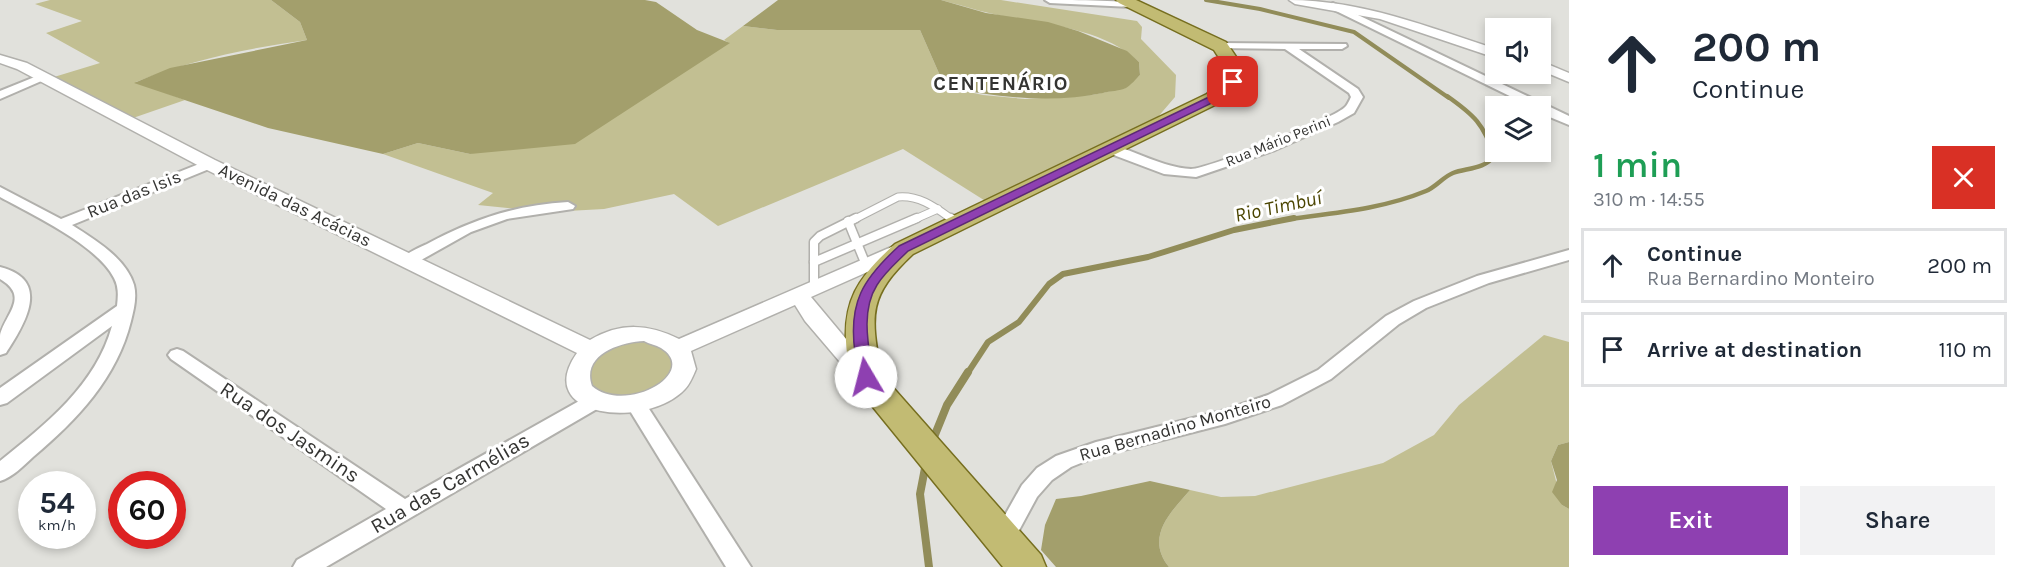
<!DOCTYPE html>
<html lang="en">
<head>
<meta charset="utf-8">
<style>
	body { margin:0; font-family:Karla,sans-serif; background:#f2f2f3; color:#1f2937; height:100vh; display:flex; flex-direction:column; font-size:22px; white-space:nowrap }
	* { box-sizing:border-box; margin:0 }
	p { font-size:20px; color:#747a83 }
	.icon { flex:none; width:33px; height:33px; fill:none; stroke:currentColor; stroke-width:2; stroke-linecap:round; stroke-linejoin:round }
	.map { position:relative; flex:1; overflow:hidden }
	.side { display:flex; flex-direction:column; background:#fff; width:450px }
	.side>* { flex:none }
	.guide { background:#fff; color:#1f2937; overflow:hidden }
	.controls { position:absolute; left:1485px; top:18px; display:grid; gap:12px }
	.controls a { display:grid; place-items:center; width:66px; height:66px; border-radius:0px; background:#fff; box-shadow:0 3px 9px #0003; font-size:30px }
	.speed { position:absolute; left:18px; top:471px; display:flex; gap:12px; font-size:30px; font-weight:700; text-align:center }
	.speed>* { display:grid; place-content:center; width:78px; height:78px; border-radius:50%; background:#fff; box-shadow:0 3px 9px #0003; line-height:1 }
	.speed small { font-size:15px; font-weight:400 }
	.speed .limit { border:9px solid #d22; background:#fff; color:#111 }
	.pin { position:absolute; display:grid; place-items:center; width:51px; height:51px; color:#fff; margin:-26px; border-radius:12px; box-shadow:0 3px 9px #0006 }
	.me { position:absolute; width:66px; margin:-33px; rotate:352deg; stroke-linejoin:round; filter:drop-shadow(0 0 4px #0008) }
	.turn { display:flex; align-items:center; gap:21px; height:126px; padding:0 24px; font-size:27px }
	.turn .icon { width:78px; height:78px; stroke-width:2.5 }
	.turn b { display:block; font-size:42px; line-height:51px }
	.round { display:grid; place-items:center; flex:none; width:63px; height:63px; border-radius:0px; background:#f2f2f3 }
	.headline { display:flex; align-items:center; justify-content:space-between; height:102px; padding:0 24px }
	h1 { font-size:36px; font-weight:600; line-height:45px; color:#1e9e55 }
	.cta { display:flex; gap:12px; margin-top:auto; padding:12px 24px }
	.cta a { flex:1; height:69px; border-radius:0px; background:#8e40b1; color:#fff; font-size:24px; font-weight:600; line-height:69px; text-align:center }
	.cta a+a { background:#f2f2f3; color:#1f2937 }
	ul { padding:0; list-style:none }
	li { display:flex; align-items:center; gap:18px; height:75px; margin:0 12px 9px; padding:0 12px; border:3px solid #e0e1e3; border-radius:0px }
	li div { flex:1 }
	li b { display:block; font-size:22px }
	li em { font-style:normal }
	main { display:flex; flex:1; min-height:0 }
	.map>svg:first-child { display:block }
	.green { fill:#c2bf92 }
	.forest { fill:#a39f6c }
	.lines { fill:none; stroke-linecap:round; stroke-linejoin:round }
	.stream-far3 { stroke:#918c59; stroke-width:4 }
	.stream-far2 { stroke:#918c59; stroke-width:4.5 }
	.stream-far1 { stroke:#918c59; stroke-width:6 }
	.stream { stroke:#918c59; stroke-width:8 }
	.service-far1-casing { stroke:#b1b0ac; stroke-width:9 }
	.service-casing { stroke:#b1b0ac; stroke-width:11 }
	.minor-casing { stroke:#b1b0ac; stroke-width:4 }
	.tertiary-casing { stroke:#b1b0ac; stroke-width:3 }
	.primary-casing { stroke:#766e1f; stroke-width:3 }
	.service-far1 { stroke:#fff; stroke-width:7 }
	.service { stroke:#fff; stroke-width:8 }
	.minor { fill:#fff; fill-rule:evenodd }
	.tertiary { fill:#fff; fill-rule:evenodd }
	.primary { fill:#c2bb73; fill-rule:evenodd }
	.route { fill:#8e40b1; stroke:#5c2a73; stroke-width:1.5 }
	.labels { text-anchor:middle; stroke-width:6; stroke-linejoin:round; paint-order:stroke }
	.far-street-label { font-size:15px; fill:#343432; stroke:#fff }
	.street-label { font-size:18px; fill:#343432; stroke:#fff }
	.far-district-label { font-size:20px; font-weight:bold; letter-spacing:1.5px; fill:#343432; stroke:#fff }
	.water-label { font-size:20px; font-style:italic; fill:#4b4501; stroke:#fff }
	.near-street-label { font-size:21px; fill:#343432; stroke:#fff }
</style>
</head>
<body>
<main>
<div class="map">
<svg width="1569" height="567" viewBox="0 0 1569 567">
	<rect width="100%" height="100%" fill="#e1e1dc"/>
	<!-- green -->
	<g class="green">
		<path d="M50,0H271L300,22L307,40C249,48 190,60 136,82L185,100L133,118L54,77L100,63L46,33L82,21L35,4Z"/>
		<path d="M941,0H1001L1137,21L1142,27L1141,39L1176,75L1175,97L1151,125L987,202L903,149L718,226L674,194L604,209L549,212L478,205L493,193L383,154L418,143L470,154L729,43L724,40L743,26L777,30H920L945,87L983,95L1025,99L1058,97L1092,95L1125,88L1140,75L1139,62C1107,32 1060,26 1018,19C992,15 967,7 941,0Z"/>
		<path d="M1544,335L1569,342V442L1558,445L1551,461L1562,505L1569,509V567H1169C1145,537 1170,513 1190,490L1221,497L1255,496L1383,463L1434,435L1459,405Z"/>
		<path d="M640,339C704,351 663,399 618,398C610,398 600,391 592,388L586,366L598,351Z"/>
	</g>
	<!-- forest -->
	<g class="forest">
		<path d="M271,0H645L656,2L697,30L730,43L575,144L470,154L418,143L383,154L268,128L134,83L170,68L307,40L300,22Z"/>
		<path d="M778,0H941L986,13L1048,22L1078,31L1127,51L1139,62L1140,75C1136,79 1131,85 1126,88C1120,91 1110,91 1103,93C1051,104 996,97 945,87L920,30H777L743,26Z"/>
		<path d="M1569,442V509L1562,505L1552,492L1557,480L1551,461L1558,445Z"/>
		<path d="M1150,481L1190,490C1170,513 1145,537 1169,567H1056L1041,550L1045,525L1056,499L1081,496Z"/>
	</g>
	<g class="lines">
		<!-- stream-far3 -->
		<path class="stream-far3" d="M1206,0L1260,9L1354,32L1449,98"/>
		<!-- stream-far2 -->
		<path class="stream-far2" d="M1282,220C1331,213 1380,210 1426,191C1436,187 1443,177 1453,173C1467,168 1485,169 1494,156C1484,124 1474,115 1447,96"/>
		<!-- stream-far1 -->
		<path class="stream-far1" d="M967,374L988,342L1019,322L1049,284L1063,274L1148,257L1234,230L1294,218"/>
		<!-- stream -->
		<g class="stream">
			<path d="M932,442L947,405L968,372"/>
			<path d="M926,463L920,494L929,567"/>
		</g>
		<defs>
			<g id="service-far1">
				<path d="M853,220L898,197C920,195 936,208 953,220"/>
				<path d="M913,220L938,209"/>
			</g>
			<g id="service">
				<path d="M951,218L957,222"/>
				<path d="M848,221L866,265"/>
				<path d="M814,262L917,218"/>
				<path d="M814,289V242L820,236L856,218"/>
			</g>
			<g id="minor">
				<path d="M1045,0C1063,0 1125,0 1136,4L1131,7L1050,3Z"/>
				<path d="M1333,3L1569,116V125L1540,113V106H1530L1330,8L1328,6Z"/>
				<path d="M1220,43L1346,44L1347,46L1342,49H1299L1358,89L1363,97L1354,113L1338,122L1275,150L1196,177L1164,174L1103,151L1101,148L1108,144C1137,151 1161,167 1191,169C1207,169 1330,120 1344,108C1347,106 1349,101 1351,97L1349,93L1285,49L1216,48V44Z"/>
				<path d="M42,74L48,77L46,79L0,99V91Z"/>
				<path d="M209,160L214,161L216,164L214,167L72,225C94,239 126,258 134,285C137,297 134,309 131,321C117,378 77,420 33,457C23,466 13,477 0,481V461C45,425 96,385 112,326L7,403L0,405V388L117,306C118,297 119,287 114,278C97,245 33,215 0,197V187L61,219Z"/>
				<path d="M568,202L575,206L573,209L507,219L471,232L414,264H402L400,261C406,253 418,248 427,244C473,219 516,205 568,202Z"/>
				<path d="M1569,250V260L1489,283L1426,308L1399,324L1331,379L1282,405L1225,424L1096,457L1071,467L1052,480L1037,497L1010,547L1002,550L994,547L991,540L1022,485L1037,468L1056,456L1096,442L1225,410L1268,395L1318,370L1386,316L1414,301L1477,276Z"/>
				<path d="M0,267C52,280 25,324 6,353L0,355C0,349 0,342 0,336C4,315 31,297 0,279Z"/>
				<path d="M177,349L183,351L405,499L588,396L595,394L602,396L605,401L602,406L326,567H293L297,560L386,509L171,359L168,355L171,351Z"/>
				<path d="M637,399L644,401L751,567H726L627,406L630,401Z"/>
			</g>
			<g id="tertiary">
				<path d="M1289,0C1361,0 1428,27 1496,49V58L1380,19L1295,4Z"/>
				<path d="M0,55L27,63L215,160L590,340C621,322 648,324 679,339L896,245H910L913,249L910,253L811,297L877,376L873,382L865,384L857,382L805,321L795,305L691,351L696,369C693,376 690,384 685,389C647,430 531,418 577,353L203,168L17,69L0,63ZM644,341C649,344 656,345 661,348C701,373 625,415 592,386C581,355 620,342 644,341Z"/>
				<path d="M1540,61L1569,73V82L1540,70Z"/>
			</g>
			<path id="primary" d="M1116,0H1136L1226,42L1243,67L1241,82L1221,102L913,254C867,297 871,315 881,374L1041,555L1046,567H1003L855,385C849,375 849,364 847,353C841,302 858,277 895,244L1207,94L1223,80L1225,67L1214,50L1119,3Z"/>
		</defs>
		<!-- service-far1 casing -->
		<use href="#service-far1" class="service-far1-casing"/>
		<!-- service casing -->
		<use href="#service" class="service-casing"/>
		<!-- minor casing -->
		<use href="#minor" class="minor-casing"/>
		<!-- tertiary casing -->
		<use href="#tertiary" class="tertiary-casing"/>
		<!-- primary casing -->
		<use href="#primary" class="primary-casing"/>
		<!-- service-far1 -->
		<use href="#service-far1" class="service-far1"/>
		<!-- service -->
		<use href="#service" class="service"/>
		<!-- minor -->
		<use href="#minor" class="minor"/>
		<!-- tertiary -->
		<use href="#tertiary" class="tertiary"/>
		<!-- primary -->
		<use href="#primary" class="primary"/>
	</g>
	<!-- route -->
	<path class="route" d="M1229,80L1237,82L1218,100L908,251C897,262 885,272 877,285C860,312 869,348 873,377L871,381H860C856,373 856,362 855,353C848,302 863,279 899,246L1211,96Z"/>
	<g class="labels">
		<!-- far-street labels -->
		<g class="far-street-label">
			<text transform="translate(1278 141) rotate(-22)" y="5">Rua Mário Perini</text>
		</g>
		<!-- street labels -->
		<g class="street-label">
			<text transform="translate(134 194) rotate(-22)" y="6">Rua das Isis</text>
			<text transform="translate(295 205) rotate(26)" y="6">Avenida das Acácias</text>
			<text transform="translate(1175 428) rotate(-16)" y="6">Rua Bernadino Monteiro</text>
		</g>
		<!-- far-district labels -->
		<g class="far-district-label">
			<text x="1001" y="90">CENTENÁRIO</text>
		</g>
		<!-- water labels -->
		<g class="water-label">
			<text transform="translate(1278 206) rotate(-12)" y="7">Rio Timbuí</text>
		</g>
		<!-- near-street labels -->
		<g class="near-street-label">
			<text transform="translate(290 432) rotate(34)" y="7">Rua dos Jasmins</text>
			<text transform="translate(450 483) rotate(-30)" y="7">Rua das Carmélias</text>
		</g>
	</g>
</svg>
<div class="controls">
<a><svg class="icon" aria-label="sound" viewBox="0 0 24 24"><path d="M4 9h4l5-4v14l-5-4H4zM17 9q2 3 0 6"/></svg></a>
<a><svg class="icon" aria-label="layers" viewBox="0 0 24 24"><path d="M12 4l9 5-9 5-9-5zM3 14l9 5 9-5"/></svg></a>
</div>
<div class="speed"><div>54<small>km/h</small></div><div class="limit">60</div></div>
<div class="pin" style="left:1233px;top:82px;background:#d93025"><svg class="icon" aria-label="arrive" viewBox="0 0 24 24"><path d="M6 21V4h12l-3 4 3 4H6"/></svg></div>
<svg class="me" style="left:866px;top:377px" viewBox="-20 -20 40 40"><circle r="19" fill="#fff"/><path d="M0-13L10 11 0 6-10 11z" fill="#8e40b1"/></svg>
</div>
<section class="side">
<div class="guide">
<div class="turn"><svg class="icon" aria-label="ahead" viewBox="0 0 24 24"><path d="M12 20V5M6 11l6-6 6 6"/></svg><div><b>200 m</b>Continue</div></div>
</div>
<div class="headline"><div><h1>1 min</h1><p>310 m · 14:55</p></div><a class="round" style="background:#d93025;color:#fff"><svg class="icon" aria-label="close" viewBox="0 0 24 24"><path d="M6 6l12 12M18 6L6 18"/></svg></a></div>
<ul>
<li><svg class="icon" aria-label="ahead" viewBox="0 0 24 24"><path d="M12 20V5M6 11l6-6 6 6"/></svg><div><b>Continue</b><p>Rua Bernardino Monteiro</p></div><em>200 m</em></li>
<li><svg class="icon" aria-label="arrive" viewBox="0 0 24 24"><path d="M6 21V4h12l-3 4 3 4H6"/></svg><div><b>Arrive at destination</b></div><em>110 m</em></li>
</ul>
<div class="cta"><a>Exit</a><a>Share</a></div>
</section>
</main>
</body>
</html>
